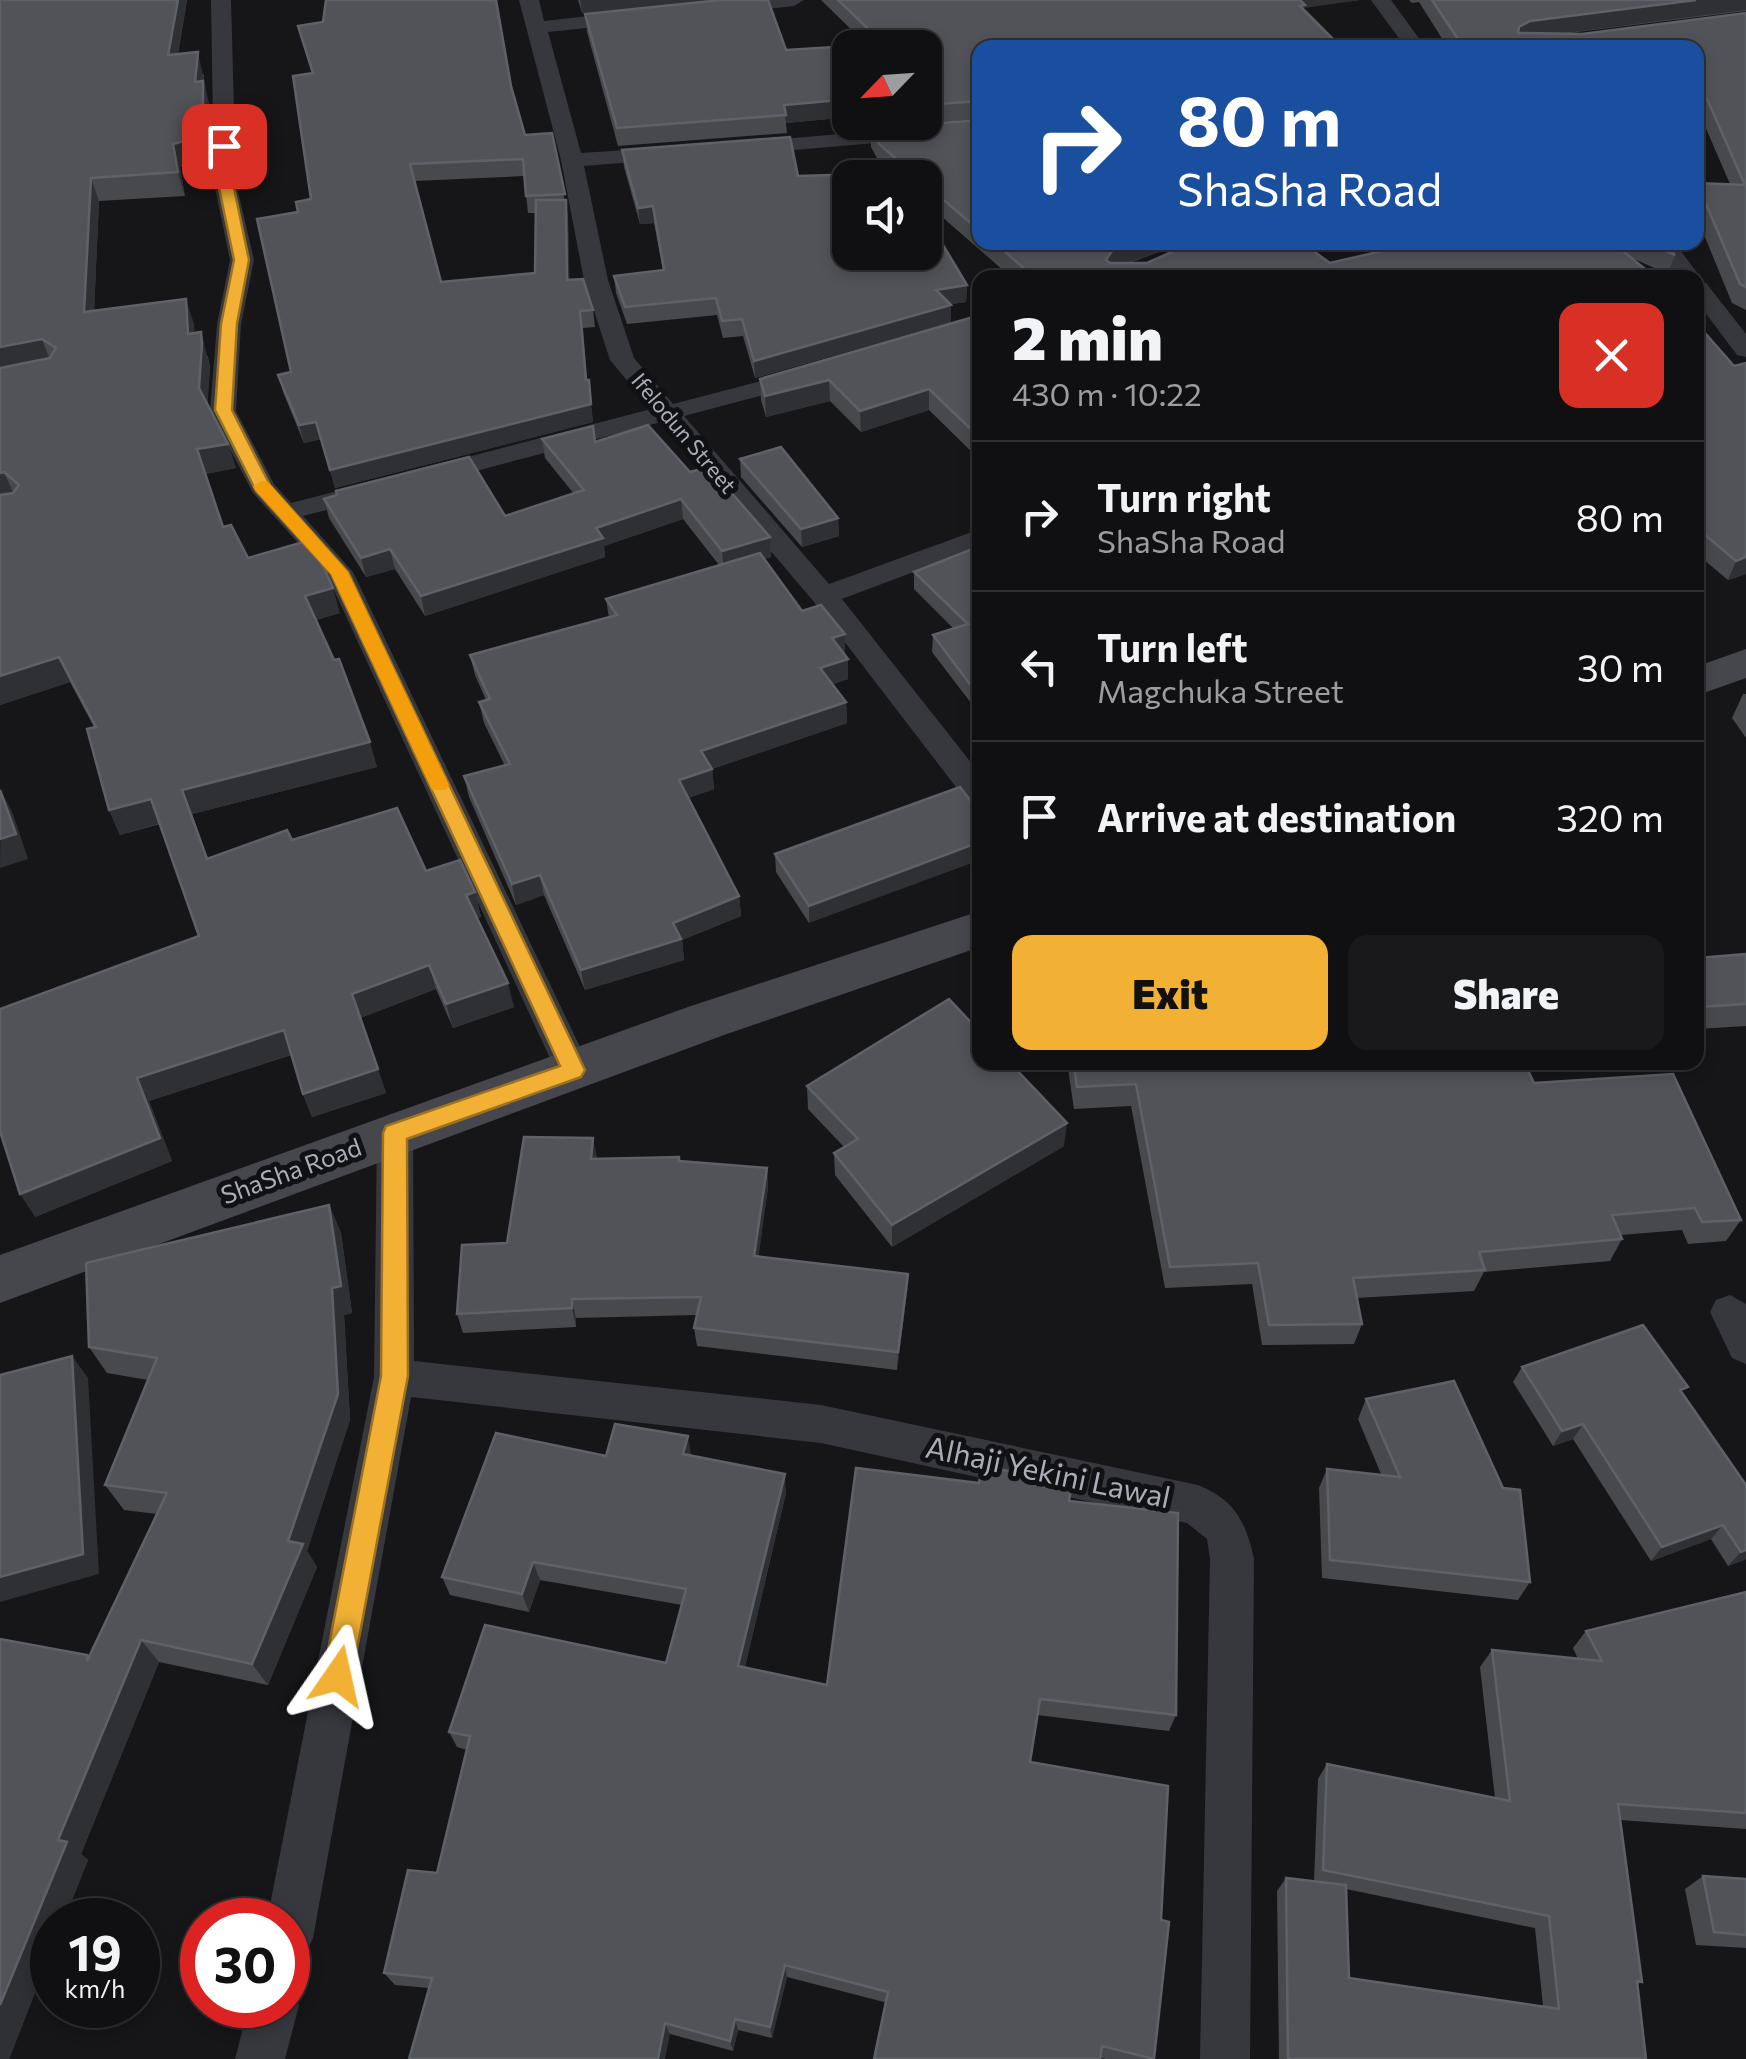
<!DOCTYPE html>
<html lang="en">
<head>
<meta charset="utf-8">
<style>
	body { margin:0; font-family:Commissioner,sans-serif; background:#19191b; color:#f1f3f6; height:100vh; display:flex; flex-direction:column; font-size:38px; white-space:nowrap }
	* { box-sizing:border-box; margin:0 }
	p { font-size:32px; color:#9c9d9f }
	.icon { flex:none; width:55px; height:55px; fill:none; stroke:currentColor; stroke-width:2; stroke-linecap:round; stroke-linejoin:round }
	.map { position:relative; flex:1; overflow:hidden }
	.panel { position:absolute; left:972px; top:270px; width:732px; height:800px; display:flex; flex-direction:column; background:#101012; border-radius:20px; box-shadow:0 5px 15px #0003,0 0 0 2px #303032 }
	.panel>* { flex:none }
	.guide { position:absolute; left:972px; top:40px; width:732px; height:210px; border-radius:20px; box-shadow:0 5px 15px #0003,0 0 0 2px #303032; background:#1a4fa0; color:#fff; overflow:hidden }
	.needle { width:65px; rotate:245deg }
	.fabs { position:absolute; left:832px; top:30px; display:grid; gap:20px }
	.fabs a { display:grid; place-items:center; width:110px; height:110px; border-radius:20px; background:#101012; box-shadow:0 5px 15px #0003,0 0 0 2px #303032; font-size:50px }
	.speed { position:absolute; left:30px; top:1898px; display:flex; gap:20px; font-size:50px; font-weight:700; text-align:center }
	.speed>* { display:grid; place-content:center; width:130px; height:130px; border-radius:50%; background:#101012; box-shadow:0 5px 15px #0003,0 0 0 2px #303032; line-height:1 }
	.speed small { font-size:25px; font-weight:400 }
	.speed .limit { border:15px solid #d22; background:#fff; color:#111 }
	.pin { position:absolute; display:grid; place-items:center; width:85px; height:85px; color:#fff; margin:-42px; border-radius:20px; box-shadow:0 5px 15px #0006 }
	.me { position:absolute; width:110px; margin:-55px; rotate:11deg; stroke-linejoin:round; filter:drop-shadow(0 0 8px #0008) }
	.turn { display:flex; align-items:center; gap:35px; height:210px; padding:0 40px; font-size:45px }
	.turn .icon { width:130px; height:130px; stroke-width:2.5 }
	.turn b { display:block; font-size:70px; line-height:85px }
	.round { display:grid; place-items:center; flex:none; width:105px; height:105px; border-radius:20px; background:#19191b }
	.summary { display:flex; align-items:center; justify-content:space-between; height:170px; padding:0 40px }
	h1 { font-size:60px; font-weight:800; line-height:75px }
	.button { display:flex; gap:20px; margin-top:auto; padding:20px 40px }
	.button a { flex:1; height:115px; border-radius:20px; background:#f2b134; color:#111; font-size:40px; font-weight:800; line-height:115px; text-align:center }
	.button a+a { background:#19191b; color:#f1f3f6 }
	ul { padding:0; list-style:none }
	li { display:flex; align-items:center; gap:30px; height:150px; padding:0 40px; border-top:2px solid #303032 }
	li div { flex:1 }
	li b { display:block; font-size:38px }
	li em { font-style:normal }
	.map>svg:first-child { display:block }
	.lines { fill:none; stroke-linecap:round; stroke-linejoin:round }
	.street { fill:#37383d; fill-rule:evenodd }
	.secondary { fill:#45474d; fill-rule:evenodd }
	.wall { fill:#47494d; fill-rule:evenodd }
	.shaded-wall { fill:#2f3033 }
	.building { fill:#525359; stroke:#5f6168; stroke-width:2.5 }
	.route { fill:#f2b134; stroke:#9d7322; stroke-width:2.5 }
	.slow { fill:#f59e0b }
	.labels { text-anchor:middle; stroke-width:10; stroke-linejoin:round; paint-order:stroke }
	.far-street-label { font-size:22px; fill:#a8adb8; stroke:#111113 }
	.street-label { font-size:25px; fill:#a8adb8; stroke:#111113 }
	.near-street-label { font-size:30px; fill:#a8adb8; stroke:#111113 }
</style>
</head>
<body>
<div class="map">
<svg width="1746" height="2059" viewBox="0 0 1746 2059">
	<rect width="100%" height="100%" fill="#161618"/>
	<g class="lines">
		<!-- street -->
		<g class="street">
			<path d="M211,0H231L236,183L254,260L241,324L236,411L274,484L291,503L372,482L385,490L381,496L303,516L353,572L591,1070L586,1080L573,1084L560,1080L327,575L253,493L210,411L217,324L230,260L214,183Z"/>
			<path d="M519,0H539L544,21L634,11L644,17L634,23L548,32L581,153L671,147L682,153L671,159L584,166L608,280L634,358L673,404L807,369L816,371L819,376L816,381L684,416L829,584L980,529V547L842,599L980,774V807L969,804L814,602L661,422L427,484L414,476L418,470L651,409L610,360L584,280L561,160Z"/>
			<path d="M741,0H804L794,6L721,14L711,8L714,4Z"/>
			<path d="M1371,0H1391L1426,48H1406Z"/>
			<path d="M980,122V134L747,154L736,148L747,142Z"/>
			<path d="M1651,242H1674L1701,278L1699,281L1706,283L1746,334V357L1737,355L1698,303V278H1677Z"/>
			<path d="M395,1118L408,1122L413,1133L414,1361L821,1405L1198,1485C1235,1500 1246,1522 1254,1559L1250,2059H1200L1210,1559L1207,1539L1187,1523L821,1443L411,1397L313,1938L305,1955L288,1962V1920H267L374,1377L377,1133L382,1122Z"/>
			<path d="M1730,1295L1746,1304V1364L1732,1358L1710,1312L1716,1300Z"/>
			<path d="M288,1986L299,2005L285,2059H235L249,2005H288Z"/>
		</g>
		<!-- secondary -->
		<g class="secondary">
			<path d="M1746,649V678L1698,695V666Z"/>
			<path d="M980,911V947L724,1035L0,1303V1255L688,1007Z"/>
		</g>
	</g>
	<!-- wall -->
	<g class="wall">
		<path d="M0,0H187L178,54L204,75L203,83L209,104L210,159L180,167L185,196L99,201L94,311L194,324V333L208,357L210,367L207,404L228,444L236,468L205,474L223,527L248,558L340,613L316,620L377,767L192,814L208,859L292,840L426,871L475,892L481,917L477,918L514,1007L453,1028L436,989L360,1018L386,1093L312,1117L303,1094L291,1055L149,1101L172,1161L35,1217L199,936L160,824L120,835L109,810L94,727L70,682L0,705Z"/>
		<path d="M578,0H768L786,50L867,45L821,0H1360L980,48V119L861,128L858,122H925V48H850V117L786,123L787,133L618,146L587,32L585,14L717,0L582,13Z"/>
		<path d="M1409,0H1746V11L1561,34H1582L1746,13V310L1732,303L1698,220V183L1730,184L1701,117H1698V48H1448L1419,2L1412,3Z"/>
		<path d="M298,26L511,86L525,135L552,133L568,218L569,280L593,310L595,327L583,328L587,380L593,422L335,488L321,439L304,443L283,392L278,375L291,372L298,212L311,199L312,74ZM524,176L528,213H536L535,273L441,282L415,181Z"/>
		<path d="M980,120V242H1186L1129,263H1330L1421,242H1665L1675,255L1668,274L1632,258L1656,278H1012L925,202V178H850L967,285L966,302L951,304V322L755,378L743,336L723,338L717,315L627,324L616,293L614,276L663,270L654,223L640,224L624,167L622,150L798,176L892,173L879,162L871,147V128Z"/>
		<path d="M1698,325L1734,366L1746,363V574L1728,580L1698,555Z"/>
		<path d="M980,327V460L929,410L861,432L830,401L766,417L761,400L760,379Z"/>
		<path d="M542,439L595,441L690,472L770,537L771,557L764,559L802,611L848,659V679L833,684L846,702L847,723L712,769L714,789L688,798L739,896L741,916L682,940L684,960L585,990L544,895L516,905L469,797L464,776L505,766L484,723L479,702L486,700L475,675L470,655L609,618L606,599L719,565L683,519L604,546L605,557L425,616L395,569L366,577L329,518L324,499L505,516L574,494L545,458Z"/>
		<path d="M740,459L838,518L839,536L802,547L741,477Z"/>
		<path d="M980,546L971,703L932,652L933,635L954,629L914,589V572Z"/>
		<path d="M1743,694H1746V738L1732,718Z"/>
		<path d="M960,787L809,923L776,872L775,854Z"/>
		<path d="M1746,954V1026L1698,1029V958Z"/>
		<path d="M1067,1062H1524L1534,1083L1741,1220L1726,1241L1688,1244L1682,1230L1621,1235L1622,1239L1610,1261L1484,1272L1474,1291L1357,1298L1362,1324L1354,1344L1262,1345L1252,1284L1165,1288L1131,1106L1074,1109Z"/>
		<path d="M807,1086L1064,1146L892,1247L835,1175L834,1153L844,1147L808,1109Z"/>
		<path d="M597,1159L679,1161L767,1168L768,1187L758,1257L908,1274L907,1292L897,1370L697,1346L694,1328L697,1315L576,1318V1327L463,1333L457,1314L507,1243Z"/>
		<path d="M329,1205L341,1233L352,1313L344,1315L350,1420L307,1551L317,1567L268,1685L159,1662L81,1854L88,1860L64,1920H52V1949L9,2059L89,1657L157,1514L124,1510L105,1485L148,1380L107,1373L89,1347Z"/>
		<path d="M1522,1367L1683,1394L1746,1559L1728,1566L1711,1539L1651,1561L1573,1439L1553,1446L1513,1382Z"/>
		<path d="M1366,1399L1530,1582L1518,1600L1322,1578L1319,1488L1327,1469L1381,1474L1358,1419Z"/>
		<path d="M606,1456H691L786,1493L745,1667L827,1685L1069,1501L1176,1715L1169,1731L1037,1715L1030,1762L1154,2059H1105L787,1977L772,2038L738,2030L733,2051L670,2034L429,1988L395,1985L384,1973L437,1873L467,1750L457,1747L449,1732L666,1663L682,1605L540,1580L529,1612L450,1595L442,1577Z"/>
		<path d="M1746,1592V1829L1620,1820L1642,1982L1638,1984L1646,2059H1279L1277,1891L1286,1878L1314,1881L1318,1779L1327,1764L1495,1798L1480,1667L1492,1650L1578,1659L1573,1648L1586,1631ZM1346,1889L1535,1928L1543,2006L1349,1978Z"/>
		<path d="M1703,1876L1746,1879V1948L1696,1945L1685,1889Z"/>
	</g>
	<!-- shaded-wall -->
	<g class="shaded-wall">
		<path d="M178,0H187L174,77L168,55Z"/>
		<path d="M580,0H722L582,13Z"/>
		<path d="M1292,0H1360L1304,8L1302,23Z"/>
		<path d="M1696,0H1746V10L1526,38L1514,45L1519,27L1530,21Z"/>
		<path d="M198,52L209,104L210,159L180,167L185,196L178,172L173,144L195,82Z"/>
		<path d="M850,99V117L786,123L784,105Z"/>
		<path d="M91,178L99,201L93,336L84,312Z"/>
		<path d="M566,200L568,218L570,298L567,280Z"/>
		<path d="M653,206L654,223L640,224L638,208Z"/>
		<path d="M1135,242H1186L1110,269L1106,260L1112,251Z"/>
		<path d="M1432,270L1430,278H1411Z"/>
		<path d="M967,285L966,302L935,307L936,290Z"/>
		<path d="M186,299L194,324L196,359L188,334Z"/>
		<path d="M951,305V322L755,378L754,361Z"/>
		<path d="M201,332L210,367L207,413L199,388Z"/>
		<path d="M42,339L51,363L0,373V347Z"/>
		<path d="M589,380L593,422L335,488L330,470Z"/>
		<path d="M829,380L830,401L766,417L765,396Z"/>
		<path d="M929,389V410L861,432L860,411Z"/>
		<path d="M316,422L321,439L304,443L299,425Z"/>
		<path d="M228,444L236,468L205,474L197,449Z"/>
		<path d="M4,472L15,497L0,500V473Z"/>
		<path d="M681,499L683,519L604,546L605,557L425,616L421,596L596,528Z"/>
		<path d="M838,518L839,536L802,547L801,529Z"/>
		<path d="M770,537L771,557L724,571L722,551Z"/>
		<path d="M390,549L395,569L366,577L361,558Z"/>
		<path d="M1746,557V574L1728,580L1736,561Z"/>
		<path d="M333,588L340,613L312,621L305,596Z"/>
		<path d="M845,634V655L832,638Z"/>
		<path d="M59,657L70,682L0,705V676Z"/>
		<path d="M848,659V679L821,688L820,668Z"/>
		<path d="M980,684V700L971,703L972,687Z"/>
		<path d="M846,702L847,723L703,772L701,751Z"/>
		<path d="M370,742L377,767L192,814L217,883L182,790Z"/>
		<path d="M712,769L714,789L681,801L679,780Z"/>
		<path d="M1,790L13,814L28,859L0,868Z"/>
		<path d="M151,799L161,823L120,835L109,810Z"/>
		<path d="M980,842V860L809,923V906Z"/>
		<path d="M540,875L544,895L516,905L512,884Z"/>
		<path d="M475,892L481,917L472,920L466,895Z"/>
		<path d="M739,896L741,916L682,940L684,960L585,990L581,970L673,923Z"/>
		<path d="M429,965L436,989L360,1018L352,994Z"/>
		<path d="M508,983L514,1007L453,1028L446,1004Z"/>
		<path d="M284,1030L293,1054L149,1101L172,1161L35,1217L20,1194L137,1078Z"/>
		<path d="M378,1069L386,1093L312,1117L303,1094Z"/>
		<path d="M1067,1123L1064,1146L892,1247V1225Z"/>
		<path d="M593,1138L597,1157L595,1178L591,1159Z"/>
		<path d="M767,1168L768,1187L756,1275L754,1256Z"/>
		<path d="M329,1205L341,1233L352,1313L344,1315L350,1420L307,1551L317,1567L268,1685L252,1664L288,1541Z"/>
		<path d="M908,1274L907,1292L897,1370L898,1352Z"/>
		<path d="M572,1299L576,1318V1327L572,1308Z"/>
		<path d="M72,1356L88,1378L99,1574L0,1602V1577Z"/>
		<path d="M1583,1424L1573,1439L1553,1446L1562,1431Z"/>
		<path d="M688,1436L691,1455L683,1454Z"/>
		<path d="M785,1474L786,1493L741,1683L738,1666Z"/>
		<path d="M1723,1525L1711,1539L1651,1561L1662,1547Z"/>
		<path d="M1746,1550V1559L1728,1566L1741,1552Z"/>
		<path d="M533,1562L540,1580L529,1612L522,1594Z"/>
		<path d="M141,1640L159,1662L81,1854L88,1860L64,1920H52V1949L9,2059H0V2005L58,1840Z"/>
		<path d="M785,1965L787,1977L772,2038L770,2027Z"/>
		<path d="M735,2019L738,2030L733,2051L730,2041Z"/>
		<path d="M665,2023L670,2034L665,2059H658Z"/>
	</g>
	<!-- building -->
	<g class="building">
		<path d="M0,0H178L168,55L198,52L195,82L203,81V136L173,144L178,172L91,178L84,312L186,299L188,334L201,332L202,343L199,388L228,444L197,449L223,527L231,525L248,558L307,541L317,552L333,588L305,596L334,660L339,659L370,742L182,790L207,859L287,830L292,840L397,808L426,871L460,860L475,892L466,895L508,983L446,1004L429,965L352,994L378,1069L303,1094L284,1030L137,1078L160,1138L20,1194L0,1131V1009L199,936L151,799L109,810L87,729L96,727L59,657L0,676V495L13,493L19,485L4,472L0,473V368L50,358L56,348L42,339L0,347Z"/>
		<path d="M326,0H496L511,86L525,135L552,133L565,194L526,196L523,159L410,164L441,282L535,273L536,200H566L567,280L583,279L593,310L580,311L586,380H589L591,404L330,470L316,422L299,425L278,375L291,372L257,219L298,212L296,202L311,199L293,76L313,73L298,26L323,22Z"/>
		<path d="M721,0H768L786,50L884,44L838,0H1300L1305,5L1300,6L1342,48H980V101L925,105V48H850V99L784,105L786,115L617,128L585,14Z"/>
		<path d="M1432,0H1696L1530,21L1519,27L1518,33L1582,34L1746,13V287L1740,284L1698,185V183L1745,185L1707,99H1698V48H1464Z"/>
		<path d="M980,120V231L925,184V178H918L879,144L871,128Z"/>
		<path d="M790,137L798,176L900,173L903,178H850V252H925V215L967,285L936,290L951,305L754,361L742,319L722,321L716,298L625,307L614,276L664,270L653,206L638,208L622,150Z"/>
		<path d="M994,242H1135L1112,251L1106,260L1110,263H1147L1194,242H1301L1330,263L1421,242H1612L1656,278H1441L1432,270L1411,278H1035Z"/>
		<path d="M1646,242H1665L1675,255Z"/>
		<path d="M970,318L980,327V438L929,389L860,411L829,380L765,396L760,379Z"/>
		<path d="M1698,325L1734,366L1746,363V557L1736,561L1698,529Z"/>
		<path d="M648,425L690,472L709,467L770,537L722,551L681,499L596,528L603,538L421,596L390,549L361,558L324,499L337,495L336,491L469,457L505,516L584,490L542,439L593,426L595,442Z"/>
		<path d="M781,447L838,518L801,529L740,459Z"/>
		<path d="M980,546V684L972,687L933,635L968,624L914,572Z"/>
		<path d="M760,553L802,611L821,605L845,634L832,638L848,659L820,668L846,702L701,751L712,769L679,780L739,896L673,923L681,939L581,970L540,875L512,884L464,776L510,764L479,702L490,699L470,655L617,615L606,599Z"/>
		<path d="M960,787L980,813V842L809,906L775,854Z"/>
		<path d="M0,790L16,834L0,839Z"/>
		<path d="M1746,954V1004L1698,1007V958Z"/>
		<path d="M949,999L980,1032V1062H1009L1067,1123L892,1225L834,1153L858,1139L807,1086Z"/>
		<path d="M1073,1062H1524L1534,1083L1673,1074L1741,1220L1702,1222L1695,1208L1612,1215L1622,1239L1479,1252L1485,1270L1353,1278L1362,1324L1269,1325L1258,1263L1170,1267L1136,1084L1077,1087Z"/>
		<path d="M524,1137L593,1138L591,1159L679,1157V1161L767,1168L754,1256L908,1274L898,1352L694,1328L701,1297L572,1299V1308L457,1314L462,1245L507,1243Z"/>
		<path d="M329,1205L341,1286L332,1288L338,1394L288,1541L303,1544L252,1664L141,1640L58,1840L67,1842L0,2005V1639L87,1655V1661L167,1493L105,1485L157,1358L89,1347L86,1263Z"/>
		<path d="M1643,1325L1688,1387L1680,1390L1746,1485V1550L1741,1552L1723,1525L1662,1547L1583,1424L1562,1431L1522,1367Z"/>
		<path d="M72,1356L83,1554L0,1577V1375Z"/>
		<path d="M1454,1381L1503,1488L1520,1490L1530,1582L1330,1560L1327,1469L1400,1477L1366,1399Z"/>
		<path d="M615,1424L688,1436L683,1454L785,1474L738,1666L827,1685L856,1468L979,1483L982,1466L1072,1483L1069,1501L1178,1513L1176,1715L1040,1699L1030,1762L1168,1786L1161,1920L1169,1922L1154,2059L1102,2046L1100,2059H874L888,1992L785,1965L770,2027L735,2019L730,2041L665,2023L658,2059H409L432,1978L384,1973L408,1870L437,1873L470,1736L449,1732L485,1625L666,1663L686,1589L533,1562L522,1594L442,1577L496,1433L606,1456Z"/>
		<path d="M1746,1592V1813L1618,1804L1642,1982L1637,1981L1646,2059H1288L1286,1878L1346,1885L1349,1978L1559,2009L1549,1916L1323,1870L1327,1764L1510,1801L1492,1650L1602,1661L1586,1631Z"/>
		<path d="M1703,1876L1746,1879V1935L1714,1932Z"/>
	</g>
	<!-- route -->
	<path class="route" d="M224,142L231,146L233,183L249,260L237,324L232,410L270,485L348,572L585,1070L581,1077L407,1139L408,1376L352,1676L348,1687L338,1691L327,1687L323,1676L381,1376L383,1133L386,1126L560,1066L331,574L256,491L215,410L221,324L234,260L218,183V146Z"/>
	<!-- slow -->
	<path class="slow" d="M262,481L268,482L348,572L449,785L446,790H432L331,574L255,490L253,486Z"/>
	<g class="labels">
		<!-- far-street labels -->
		<g class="far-street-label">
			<text transform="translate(684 433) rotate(50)" y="8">Ifelodun Street</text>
		</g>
		<!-- street labels -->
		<g class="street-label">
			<text transform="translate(291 1171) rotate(-20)" y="9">ShaSha Road</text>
		</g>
		<!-- near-street labels -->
		<g class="near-street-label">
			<text transform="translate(1048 1473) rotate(12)" y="10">Alhaji Yekini Lawal</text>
		</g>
	</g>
</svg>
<div class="fabs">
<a><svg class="needle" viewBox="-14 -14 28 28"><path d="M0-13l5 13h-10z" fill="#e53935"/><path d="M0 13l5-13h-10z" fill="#9c9d9f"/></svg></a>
<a><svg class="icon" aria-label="sound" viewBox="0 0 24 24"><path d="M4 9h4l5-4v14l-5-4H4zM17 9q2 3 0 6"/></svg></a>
</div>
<div class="speed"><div>19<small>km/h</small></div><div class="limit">30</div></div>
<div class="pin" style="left:224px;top:146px;background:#d93025"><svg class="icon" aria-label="arrive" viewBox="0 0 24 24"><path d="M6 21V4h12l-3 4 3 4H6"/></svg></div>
<svg class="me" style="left:338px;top:1676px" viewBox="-20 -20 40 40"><path d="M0-17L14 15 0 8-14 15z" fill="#f2b134" stroke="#fff" stroke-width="4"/></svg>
<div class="guide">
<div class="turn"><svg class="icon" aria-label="right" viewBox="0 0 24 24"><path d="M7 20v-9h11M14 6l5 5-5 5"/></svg><div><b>80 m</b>ShaSha Road</div></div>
</div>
<section class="panel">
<div class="summary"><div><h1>2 min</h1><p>430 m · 10:22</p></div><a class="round" style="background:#d93025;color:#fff"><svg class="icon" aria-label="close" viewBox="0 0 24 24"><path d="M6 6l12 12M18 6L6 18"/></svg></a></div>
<ul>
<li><svg class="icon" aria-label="right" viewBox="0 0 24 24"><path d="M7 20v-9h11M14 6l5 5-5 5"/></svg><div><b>Turn right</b><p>ShaSha Road</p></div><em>80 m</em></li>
<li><svg class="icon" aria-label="left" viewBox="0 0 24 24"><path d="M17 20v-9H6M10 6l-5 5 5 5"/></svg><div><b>Turn left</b><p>Magchuka Street</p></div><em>30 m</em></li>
<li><svg class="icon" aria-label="arrive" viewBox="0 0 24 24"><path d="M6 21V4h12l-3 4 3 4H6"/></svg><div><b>Arrive at destination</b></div><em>320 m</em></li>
</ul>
<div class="button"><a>Exit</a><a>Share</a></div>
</section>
</div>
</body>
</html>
